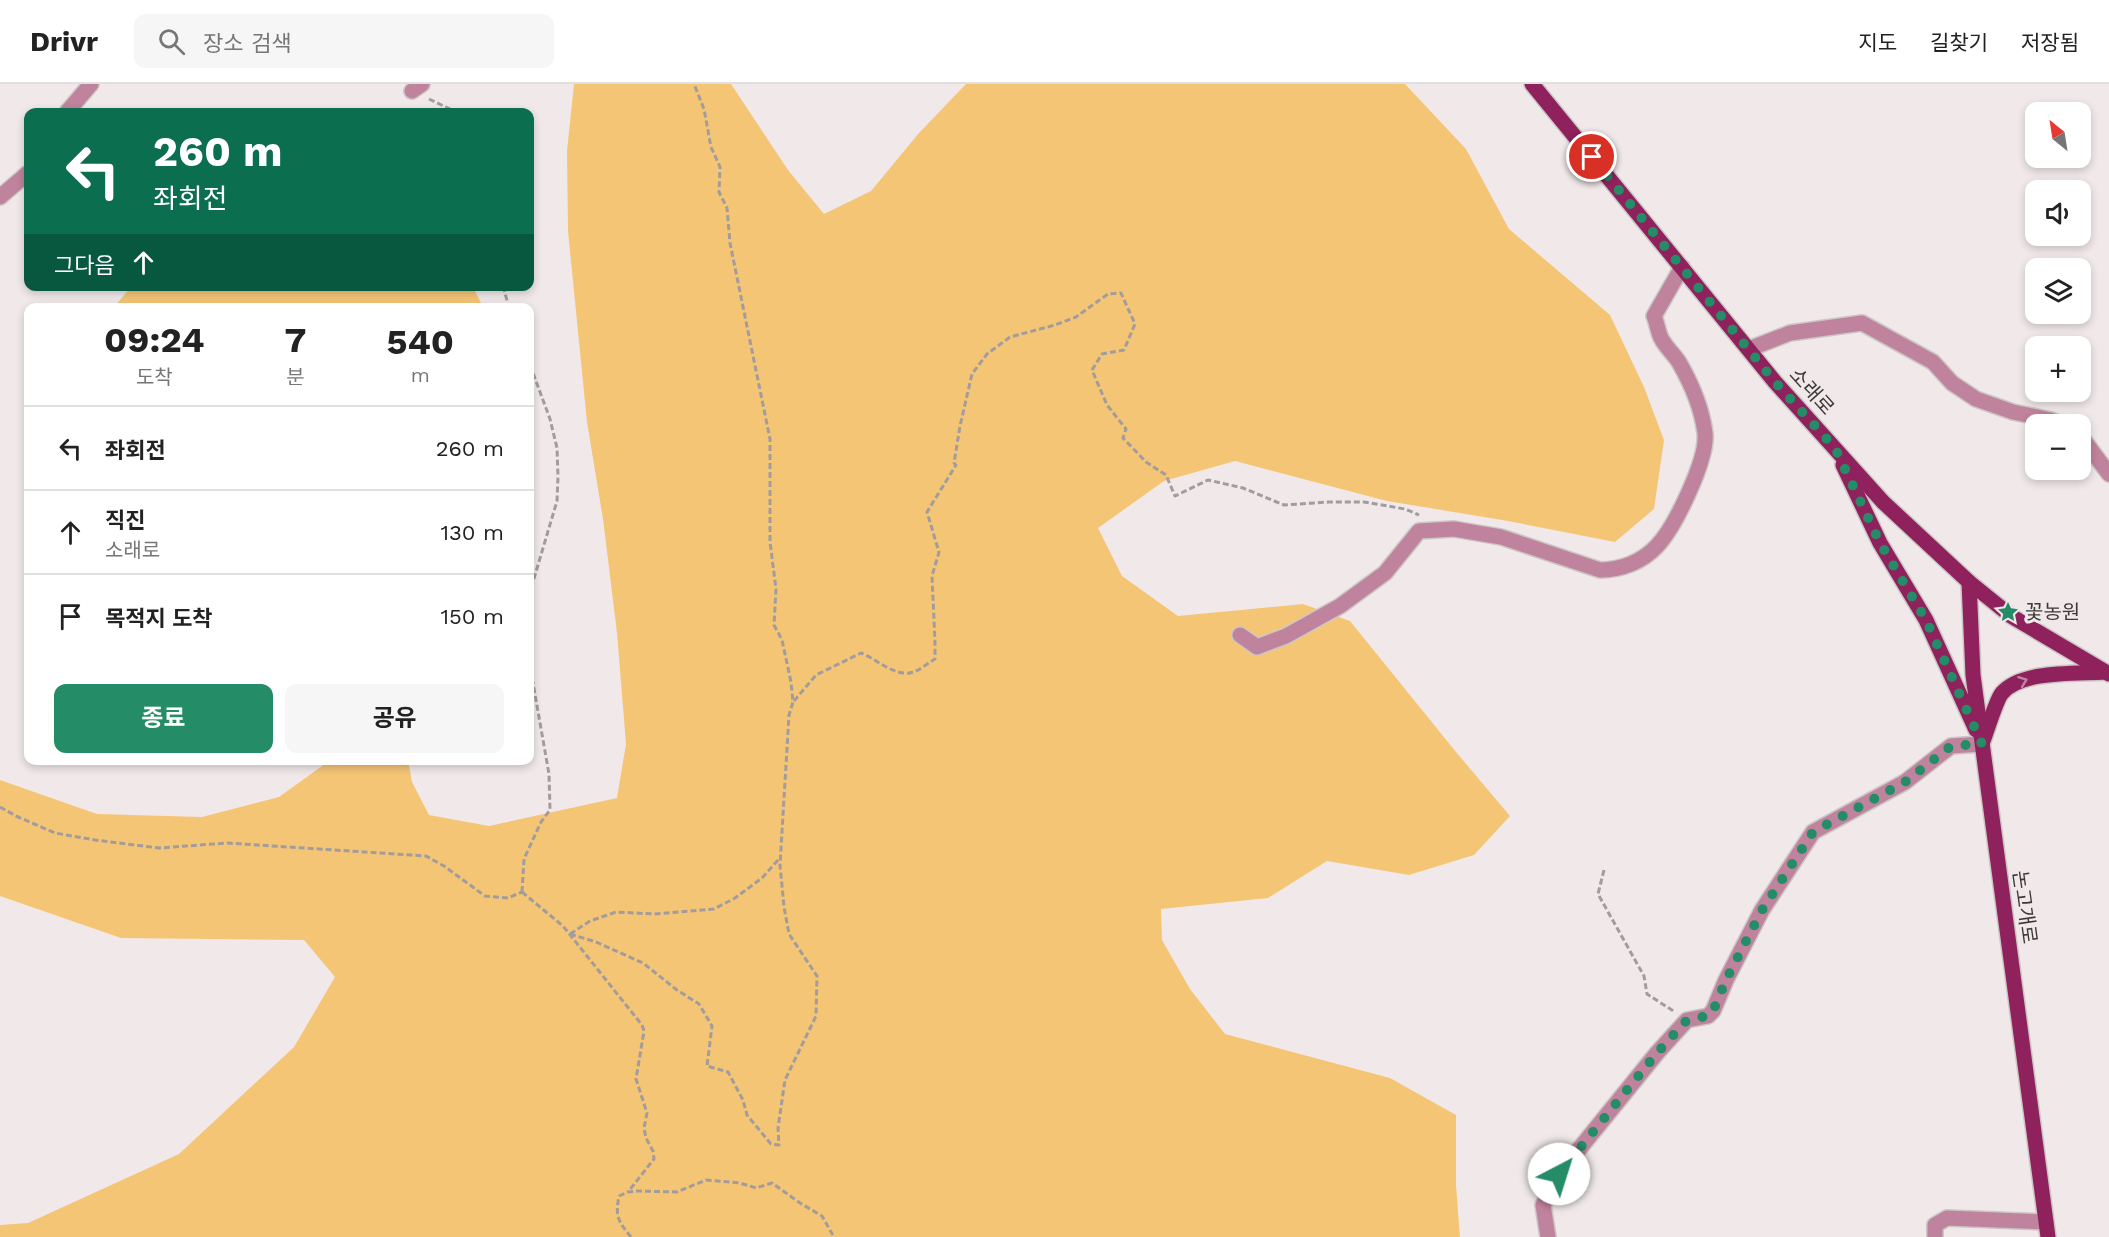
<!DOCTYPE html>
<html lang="ko">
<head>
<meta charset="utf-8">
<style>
	body { margin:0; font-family:"Work Sans","Noto Sans KR",sans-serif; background:#f6f6f6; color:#222; height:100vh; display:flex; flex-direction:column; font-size:22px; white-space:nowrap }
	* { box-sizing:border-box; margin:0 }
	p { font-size:20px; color:#767676 }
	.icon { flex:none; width:33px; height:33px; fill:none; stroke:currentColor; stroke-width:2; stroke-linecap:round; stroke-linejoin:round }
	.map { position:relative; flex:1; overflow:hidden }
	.side { position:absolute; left:24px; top:219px; width:510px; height:462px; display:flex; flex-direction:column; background:#fff; border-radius:12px; box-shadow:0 3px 9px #0003 }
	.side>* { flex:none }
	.banner { position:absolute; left:24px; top:24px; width:510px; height:183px; border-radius:12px; box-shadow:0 3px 9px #0003; background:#0b6e4f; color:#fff; overflow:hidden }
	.needle { width:39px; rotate:330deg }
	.controls { position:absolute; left:2025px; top:18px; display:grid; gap:12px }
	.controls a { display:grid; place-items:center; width:66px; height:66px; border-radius:12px; background:#fff; box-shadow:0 3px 9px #0003; font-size:30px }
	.pin { position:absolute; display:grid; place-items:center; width:51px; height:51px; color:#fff; margin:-26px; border:3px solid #fff; border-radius:50%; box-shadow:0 2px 6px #0007 }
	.me { position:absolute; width:66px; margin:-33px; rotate:40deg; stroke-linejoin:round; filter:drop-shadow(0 0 4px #0008) }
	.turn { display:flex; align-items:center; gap:21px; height:126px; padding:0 30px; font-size:27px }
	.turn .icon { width:78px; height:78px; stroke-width:2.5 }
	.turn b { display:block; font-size:42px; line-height:51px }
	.then { display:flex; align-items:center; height:57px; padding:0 30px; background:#0003; gap:12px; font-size:22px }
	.eta { display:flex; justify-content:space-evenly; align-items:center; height:102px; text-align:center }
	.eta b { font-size:36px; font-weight:700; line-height:42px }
	.cta { display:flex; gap:12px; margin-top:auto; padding:12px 30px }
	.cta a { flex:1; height:69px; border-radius:12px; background:#258c68; color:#fff; font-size:24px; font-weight:700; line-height:69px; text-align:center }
	.cta a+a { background:#f6f6f6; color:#222 }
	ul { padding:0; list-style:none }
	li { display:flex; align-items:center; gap:18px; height:84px; padding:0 30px; border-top:2px solid #e0e0e0 }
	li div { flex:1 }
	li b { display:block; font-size:22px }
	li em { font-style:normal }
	header { display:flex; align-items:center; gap:36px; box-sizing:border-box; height:84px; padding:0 30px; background:#fff; border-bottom:2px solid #e0e0e0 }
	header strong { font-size:28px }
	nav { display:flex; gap:33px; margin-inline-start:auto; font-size:21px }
	.search { width:420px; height:54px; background:#f6f6f6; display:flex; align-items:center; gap:15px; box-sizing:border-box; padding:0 21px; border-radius:12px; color:#767676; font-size:22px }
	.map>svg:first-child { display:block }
	.green { fill:#f5c576 }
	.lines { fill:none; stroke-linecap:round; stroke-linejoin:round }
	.minor-casing { stroke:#cdc6c6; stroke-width:18 }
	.major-casing { stroke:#cdc6c6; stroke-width:18 }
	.path { stroke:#a29c9c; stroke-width:3; stroke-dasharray:6 3; stroke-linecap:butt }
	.minor { stroke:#c0839d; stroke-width:15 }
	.major { stroke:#8f215c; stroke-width:15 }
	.oneway { stroke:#c085a2 }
	.route { stroke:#258c68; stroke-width:10; stroke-dasharray:0 18 }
	.labels { text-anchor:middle; stroke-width:6; stroke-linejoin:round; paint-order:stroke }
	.street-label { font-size:20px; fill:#3c3939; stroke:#f1e9e9 }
	.poi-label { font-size:20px; fill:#3c3939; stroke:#f1e9e9; text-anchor:start }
</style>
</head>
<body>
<header>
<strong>Drivr</strong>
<div class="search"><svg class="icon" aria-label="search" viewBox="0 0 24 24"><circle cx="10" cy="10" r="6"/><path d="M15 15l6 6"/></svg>장소 검색</div>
<nav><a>지도</a><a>길찾기</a><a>저장됨</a></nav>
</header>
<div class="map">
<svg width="2109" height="1153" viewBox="0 0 2109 1153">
	<rect width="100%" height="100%" fill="#f1e9e9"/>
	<!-- green -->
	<g class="green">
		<path d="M574,0H731L788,86L824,130L871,107L919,49L966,0H1405L1466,65L1509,145L1610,231L1644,303L1664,356L1654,425L1615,458L1508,437L1387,417L1235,377L1164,397L1098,444L1122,492L1178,532L1303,520L1350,537L1456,668L1510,732L1474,771L1409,791L1327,777L1268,814L1161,825L1162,856L1190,905L1225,950L1390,994L1456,1031V1101L1460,1153H0V1141L28,1139L179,1070L294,963L335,893L304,856L121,854L0,812V696L97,730L202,733L279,713L329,677L408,676L412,698L429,731L489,742L617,714L626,660L617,549L603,435L587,338L568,147L567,67Z"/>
		<path d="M132,202L473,203L483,223H114Z"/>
	</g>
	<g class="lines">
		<defs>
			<g id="minor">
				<path d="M412,7L422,0"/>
				<path d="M67,28L91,0"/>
				<path d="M0,113L28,89"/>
				<path d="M1749,265L1790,249L1862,239L1933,278L1952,299L1976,315L2013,328L2051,336L2060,340"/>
				<path d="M2080,351L2109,390"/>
				<path d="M1240,551L1257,563L1286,552L1340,522L1385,489L1419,447L1454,445L1501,453L1600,486C1621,486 1642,478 1657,462C1675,443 1708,375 1705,349C1702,326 1692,301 1680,280C1675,271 1666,264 1661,254C1658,248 1657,239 1654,232L1682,183"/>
				<path d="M1548,1153L1543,1121L1559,1090L1657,969L1687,936L1708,932L1713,927L1726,896L1762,826L1813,748L1905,698L1951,662L1982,660"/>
				<path d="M1935,1153V1141L1947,1134L2046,1138"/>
			</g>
			<g id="major">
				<path d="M1532,0L1775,298L1883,418L1969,498L2011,532L2109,590"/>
				<path d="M1843,381L1880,459L1926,536L1976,646"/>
				<path d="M1969,498L1973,591L2048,1153"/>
				<path d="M1983,657C1987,647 1996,616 2002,609C2022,586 2076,590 2105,588"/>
			</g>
		</defs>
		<!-- minor casing -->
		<use href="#minor" class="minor-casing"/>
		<!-- major casing -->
		<use href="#major" class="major-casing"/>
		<!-- path -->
		<g class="path">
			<path d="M429,15L456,28"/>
			<path d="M503,202L509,224"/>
			<path d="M530,281L550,335L557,364L558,393L557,417L530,508"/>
			<path d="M794,617L816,591L861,569C877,575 895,594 914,588C921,585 928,579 935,575V558L932,492L939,468L927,428L956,381L954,379L960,342L972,290L987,270L1010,253L1055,241L1076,233L1108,210L1121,209L1135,240L1124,266L1102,270L1092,286L1107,321L1126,345L1123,354L1146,378L1166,391L1175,412L1208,396L1243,404L1284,421L1329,418H1364L1405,425L1419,431"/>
			<path d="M0,723L16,732L55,749L95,756L159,764L227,759L426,772L444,782L485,812L508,814L522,808"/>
			<path d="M1604,786L1598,810L1644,892L1647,910L1675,928"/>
			<path d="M522,808L563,842L642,941L644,947L636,995L647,1029L644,1044L646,1054L653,1067L654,1075L628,1108"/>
			<path d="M522,808L524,775L541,738L550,726L549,690L530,582"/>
			<path d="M570,850L596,858L643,879L677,906L699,920L712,942L707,982L728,988L743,1016L747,1031L771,1060L779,1061L778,1044L785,996L816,932L817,892L789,850L784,823L780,781L789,631L793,618L791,598L782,556L774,541L776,505L770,458V355L730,159L727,124L719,108L720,83L711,63L704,25L694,0"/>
			<path d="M570,850L590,837L616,828L654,830L714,825L735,814L762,794L779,775"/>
			<path d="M631,1153C618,1137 615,1133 619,1112L628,1108L638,1107L677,1108L706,1096L740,1099L756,1104L772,1099L800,1119L822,1132L834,1153"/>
		</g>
		<!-- minor -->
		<use href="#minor" class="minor"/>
		<!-- major -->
		<use href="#major" class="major"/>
	</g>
	<!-- one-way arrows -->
	<defs><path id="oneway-chevron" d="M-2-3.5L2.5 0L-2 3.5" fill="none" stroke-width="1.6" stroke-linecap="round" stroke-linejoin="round" transform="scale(1.5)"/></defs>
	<use class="oneway" href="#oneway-chevron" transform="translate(2023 597) rotate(-21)"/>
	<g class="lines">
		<!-- route -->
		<path class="route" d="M1559,1090L1657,969L1687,936L1708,932L1713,927L1726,896L1762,826L1813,748L1905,698L1951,662L1982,660L1926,536L1880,459L1835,364L1775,298L1592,73"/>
	</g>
	<!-- icons -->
	<defs>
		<symbol id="sight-bare" viewBox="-9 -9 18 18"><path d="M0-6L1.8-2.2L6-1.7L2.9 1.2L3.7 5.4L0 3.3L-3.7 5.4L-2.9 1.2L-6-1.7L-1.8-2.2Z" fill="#258c68" stroke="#f1e9e9" stroke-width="2.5" paint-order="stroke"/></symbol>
	</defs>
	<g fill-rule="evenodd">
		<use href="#sight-bare" x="1993" y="513" width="30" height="30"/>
	</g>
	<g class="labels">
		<!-- street labels -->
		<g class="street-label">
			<text transform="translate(1812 307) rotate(48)" y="7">소래로</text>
			<text transform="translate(2025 823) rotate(82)" y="7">논고개로</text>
		</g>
		<!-- poi labels -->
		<g class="poi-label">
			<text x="2025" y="535">꽃농원</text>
		</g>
	</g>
</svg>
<div class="controls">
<a><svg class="needle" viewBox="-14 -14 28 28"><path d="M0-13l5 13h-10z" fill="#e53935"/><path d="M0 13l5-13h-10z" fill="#767676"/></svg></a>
<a><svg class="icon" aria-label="sound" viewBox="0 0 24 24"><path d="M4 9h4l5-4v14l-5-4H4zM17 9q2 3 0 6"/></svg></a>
<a><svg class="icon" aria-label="layers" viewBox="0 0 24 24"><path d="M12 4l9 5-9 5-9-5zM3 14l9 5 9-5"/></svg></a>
<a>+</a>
<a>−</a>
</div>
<div class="pin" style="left:1592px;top:73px;background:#d93025"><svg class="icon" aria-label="arrive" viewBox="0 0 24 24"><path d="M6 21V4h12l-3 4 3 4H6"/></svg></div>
<svg class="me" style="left:1559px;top:1090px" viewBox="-20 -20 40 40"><circle r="19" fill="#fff"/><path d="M0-13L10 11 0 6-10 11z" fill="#258c68"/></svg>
<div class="banner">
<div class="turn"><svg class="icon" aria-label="left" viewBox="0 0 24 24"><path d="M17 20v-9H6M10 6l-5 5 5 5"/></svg><div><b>260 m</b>좌회전</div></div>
<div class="then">그다음<svg class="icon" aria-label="ahead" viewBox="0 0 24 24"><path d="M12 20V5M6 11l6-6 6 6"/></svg></div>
</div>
<section class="side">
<div class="eta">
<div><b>09:24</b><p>도착</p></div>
<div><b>7</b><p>분</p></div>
<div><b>540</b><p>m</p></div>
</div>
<ul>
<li><svg class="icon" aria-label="left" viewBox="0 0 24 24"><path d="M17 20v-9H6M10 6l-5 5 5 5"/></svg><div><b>좌회전</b></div><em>260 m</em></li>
<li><svg class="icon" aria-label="ahead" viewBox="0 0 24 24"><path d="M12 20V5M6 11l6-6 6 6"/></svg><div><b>직진</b><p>소래로</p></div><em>130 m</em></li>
<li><svg class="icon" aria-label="arrive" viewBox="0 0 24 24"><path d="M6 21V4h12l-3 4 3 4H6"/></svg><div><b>목적지 도착</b></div><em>150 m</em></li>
</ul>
<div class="cta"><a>종료</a><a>공유</a></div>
</section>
</div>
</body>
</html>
